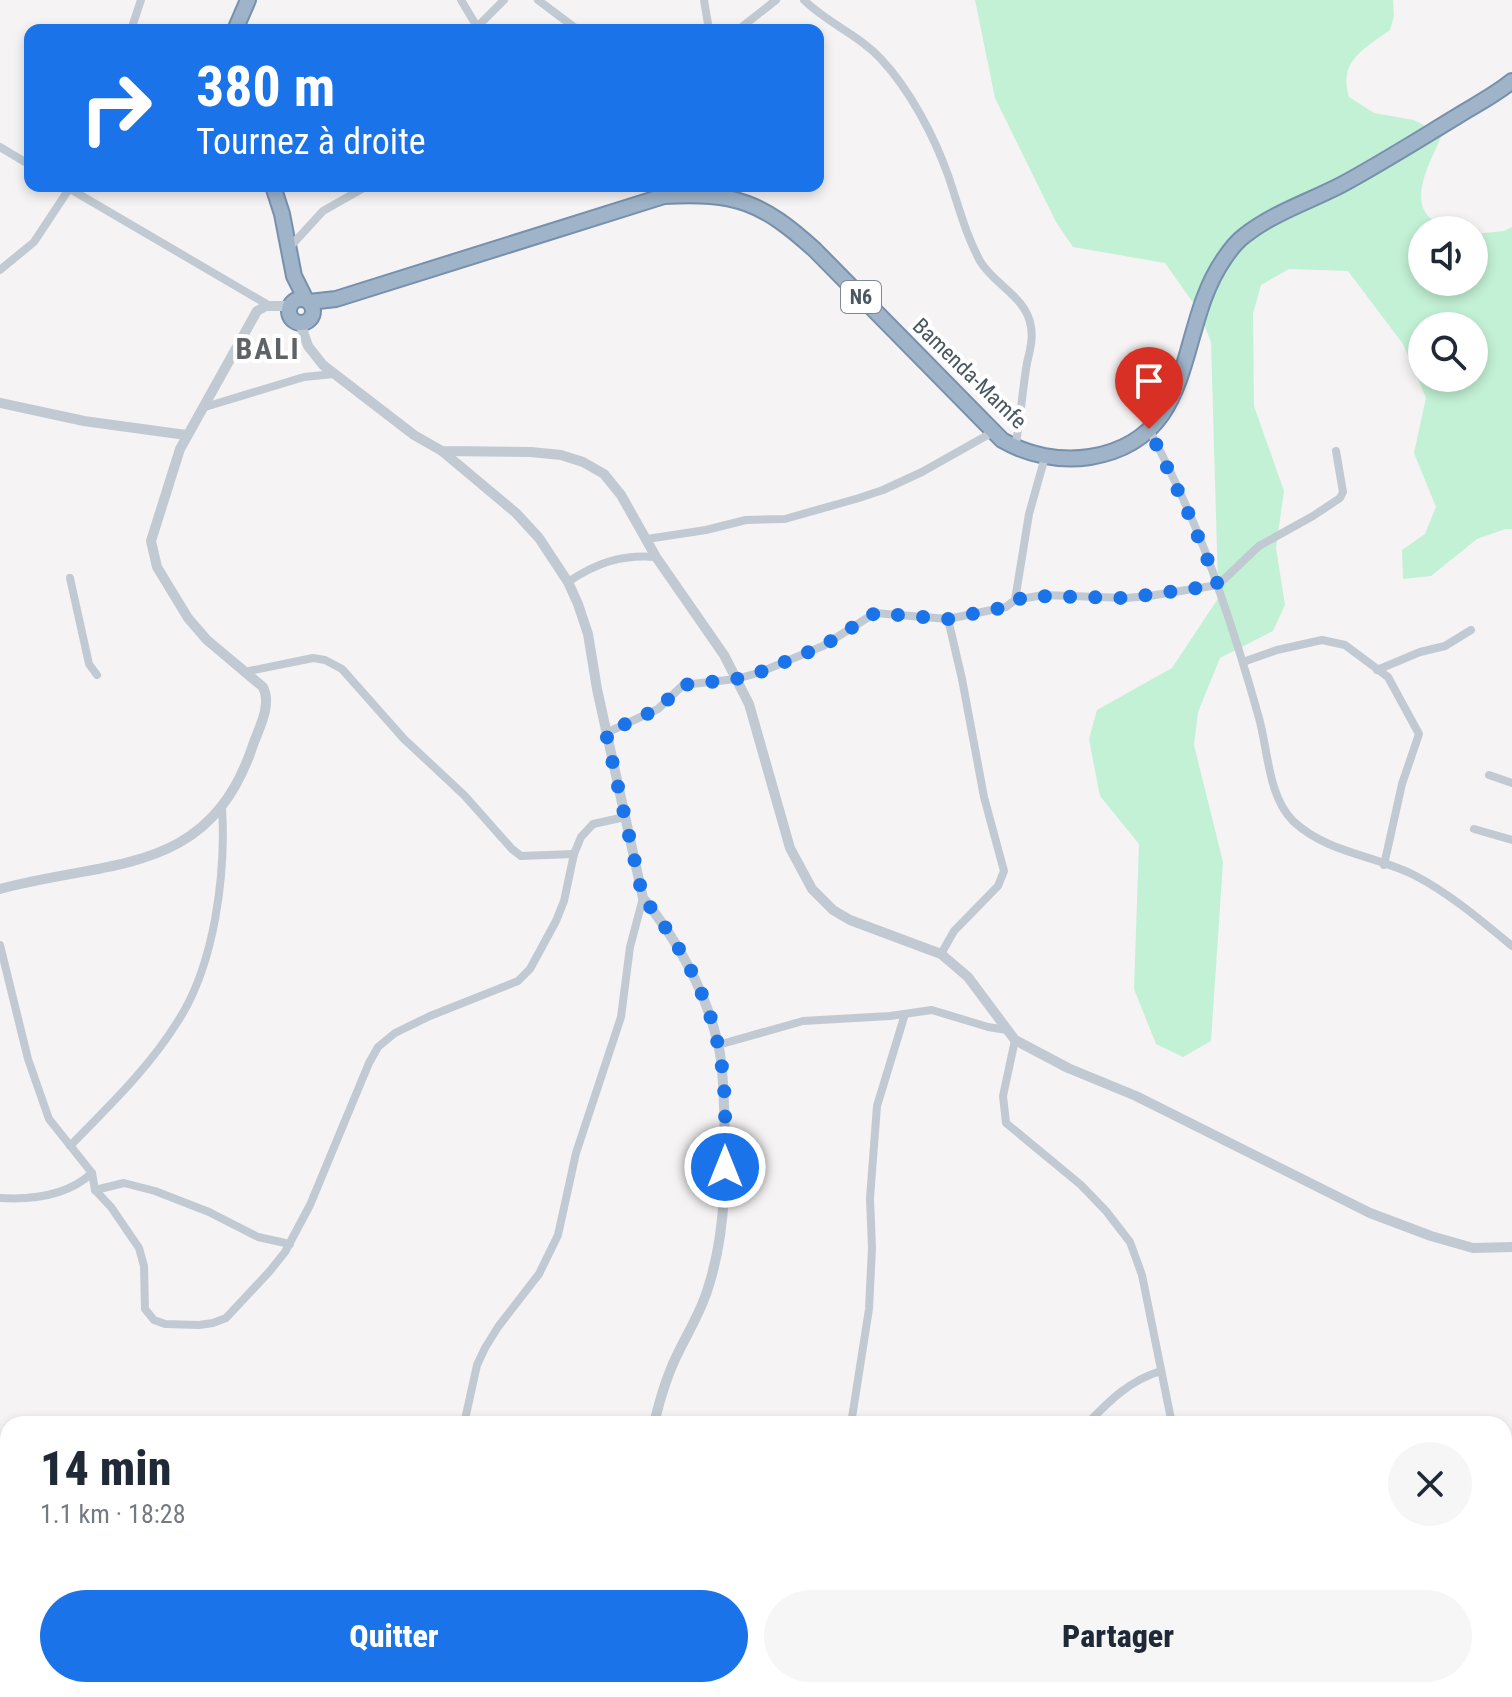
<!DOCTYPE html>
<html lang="fr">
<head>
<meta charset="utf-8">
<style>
	body { margin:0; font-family:"Roboto Condensed",sans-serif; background:#f6f6f7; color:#1f2937; height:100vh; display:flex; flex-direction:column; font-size:30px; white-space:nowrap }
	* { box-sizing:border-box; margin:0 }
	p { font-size:26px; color:#747a83 }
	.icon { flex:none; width:44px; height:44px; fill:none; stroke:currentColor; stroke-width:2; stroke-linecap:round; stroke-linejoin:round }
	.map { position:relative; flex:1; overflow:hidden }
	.panel { position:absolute; left:0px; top:1416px; width:1512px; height:282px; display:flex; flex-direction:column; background:#fff; border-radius:24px 24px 0 0; box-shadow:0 4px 12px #0003 }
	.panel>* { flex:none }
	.top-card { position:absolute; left:24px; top:24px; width:800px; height:168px; border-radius:16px; box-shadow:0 4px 12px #0003; background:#1a73e8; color:#fff; overflow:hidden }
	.buttons { position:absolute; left:1408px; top:216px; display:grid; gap:16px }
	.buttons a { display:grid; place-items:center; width:80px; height:80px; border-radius:50%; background:#fff; box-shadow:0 4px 12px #0003; font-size:40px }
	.pin { position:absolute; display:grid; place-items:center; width:68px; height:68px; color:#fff; margin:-82px -34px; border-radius:50% 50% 50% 0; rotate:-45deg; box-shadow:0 0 8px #0007 }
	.pin .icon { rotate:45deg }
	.me { position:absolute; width:88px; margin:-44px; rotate:0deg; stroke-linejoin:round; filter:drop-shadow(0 0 6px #0008) }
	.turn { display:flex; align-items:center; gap:28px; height:168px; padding:0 40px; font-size:36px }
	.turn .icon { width:104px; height:104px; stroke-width:2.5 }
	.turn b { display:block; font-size:56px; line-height:68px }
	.round { display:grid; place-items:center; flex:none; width:84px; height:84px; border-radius:42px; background:#f6f6f7 }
	.headline { display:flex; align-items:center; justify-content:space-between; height:136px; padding:0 40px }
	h1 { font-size:48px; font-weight:800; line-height:60px }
	.primary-button { display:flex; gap:16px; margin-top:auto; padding:16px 40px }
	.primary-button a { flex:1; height:92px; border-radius:48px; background:#1a73e8; color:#fff; font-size:32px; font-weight:800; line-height:92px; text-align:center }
	.primary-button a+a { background:#f6f6f7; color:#1f2937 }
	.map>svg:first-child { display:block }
	.green { fill:#c3f1d5; fill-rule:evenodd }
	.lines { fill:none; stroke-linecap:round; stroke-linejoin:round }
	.trunk-casing { stroke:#7690ad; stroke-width:18 }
	.minor { stroke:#c1cad2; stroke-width:8 }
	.tertiary { stroke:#c1cad2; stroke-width:10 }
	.trunk { stroke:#9fb4c9; stroke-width:14 }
	.route { stroke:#1a73e8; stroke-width:14; stroke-dasharray:0 25.2 }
	.labels { text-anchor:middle; stroke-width:8; stroke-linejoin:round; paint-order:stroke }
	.shield { fill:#fff; stroke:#808990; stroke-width:2 }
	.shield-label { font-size:20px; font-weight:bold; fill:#4a5661 }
	.street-label { font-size:22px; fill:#4a5661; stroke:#fff }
	.district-label { font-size:30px; font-weight:bold; letter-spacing:2px; fill:#5f6368; stroke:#fff }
</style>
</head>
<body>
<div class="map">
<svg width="1512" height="1697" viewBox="0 0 1512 1697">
	<rect width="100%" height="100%" fill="#f5f3f3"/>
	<!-- green -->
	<g class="green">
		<path d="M975,0H1393L1394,16L1390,30C1364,49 1338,61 1349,97L1374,113L1414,120L1442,135C1433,157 1408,198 1430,218C1436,223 1446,226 1453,230H1422V282H1474V234L1504,231L1512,227V529H1505L1477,539L1431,576L1403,579L1402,550L1425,534L1436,507L1414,453L1426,398L1403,344L1348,271L1289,269L1261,285L1253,314L1254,406L1284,491L1276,548L1285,605L1273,631L1220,658L1198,712L1194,745L1223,862L1211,1041L1183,1057L1156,1044L1134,989L1139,844L1100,796L1089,739L1097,710L1172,668L1221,594L1218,585L1211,342L1199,311L1165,263L1073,247L1056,222L995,98ZM1422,326H1474V378H1422Z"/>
		<path d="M0,1463L8,1466V1687L0,1685Z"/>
		<path d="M254,1690H457L452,1697H261Z"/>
	</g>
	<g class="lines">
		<defs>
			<g id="trunk">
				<path d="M235,30L248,0"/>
				<path d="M273,186L282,214L294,276L306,300"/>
				<circle cx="301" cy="311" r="12"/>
				<path d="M309,302L336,299L664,196C736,192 762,202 815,250L1002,440C1028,455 1060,462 1090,457C1200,439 1175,329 1224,259C1230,250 1236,242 1244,236C1273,213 1308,202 1341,185C1380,164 1418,140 1456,117C1475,105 1495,95 1512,81"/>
			</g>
		</defs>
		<!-- trunk casing -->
		<use href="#trunk" class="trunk-casing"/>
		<!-- minor -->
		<g class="minor">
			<path d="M461,0L479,30"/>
			<path d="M538,0L578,30"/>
			<path d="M704,0L709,30"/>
			<path d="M804,0C827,23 859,35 881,59C910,90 934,136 948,175C958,204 965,233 980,261C994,285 1027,297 1031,327C1033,340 1030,350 1027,363C1022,391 1021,419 1015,447"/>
			<path d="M131,30L141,0"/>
			<path d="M474,30L504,0"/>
			<path d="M738,30L776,0"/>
			<path d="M0,147L30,165"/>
			<path d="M65,186L270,306"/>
			<path d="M289,248L323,211L367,186"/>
			<path d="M0,270L34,242L71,186"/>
			<path d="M205,407L304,377L334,374"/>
			<path d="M1149,429C1176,481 1201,535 1219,590C1234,633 1247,675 1259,718C1268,750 1268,796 1293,821C1327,853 1374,855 1414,875C1449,893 1482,921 1512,946"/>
			<path d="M647,539L706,530L746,520L785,519L859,498L883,490L922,472L993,432"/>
			<path d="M70,578L89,664L97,675"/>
			<path d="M568,582C596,563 622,554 656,557"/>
			<path d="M1015,600L1043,595L1126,598L1149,596L1218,585L1259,546L1313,516L1340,498L1343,492L1336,451"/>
			<path d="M1243,662L1277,650L1322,640L1345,645L1388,677L1419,734L1402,784L1384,865"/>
			<path d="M1377,670L1420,652L1445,646L1471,630"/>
			<path d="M244,672L313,658L325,660L342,669L404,739L464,795L512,849L521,856L574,854"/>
			<path d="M606,733L658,709L683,685L736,679L758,673L823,646L875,613L948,619L1006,607L1015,600L1029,514L1045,457"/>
			<path d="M1489,775L1512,783"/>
			<path d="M1474,829L1512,840"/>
			<path d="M0,945L28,1059L49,1119L92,1173L95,1190L111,1207L139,1248L144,1266L145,1309L154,1320L165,1324L199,1325L213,1323L226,1318L269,1272L285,1252L310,1205L369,1063L378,1047L395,1033L430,1016L518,981L530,969L556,921L564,901L574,854L581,837L593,824L625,817"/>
			<path d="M941,954L954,931L998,886L1004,871L984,797L962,679L948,619"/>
			<path d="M1015,1040L1003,1096L1006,1123L1081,1185L1106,1211L1130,1242L1142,1275L1172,1424"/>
			<path d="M718,1045L803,1021L890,1016L932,1010L988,1027L1007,1030"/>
			<path d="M70,1146C108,1107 149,1068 178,1021C215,964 226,873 222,807"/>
			<path d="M95,1190L124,1183L155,1191L209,1212L258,1237L290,1244"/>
			<path d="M0,1198C33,1200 67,1196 92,1173"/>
			<path d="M464,1424L477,1365L485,1348L498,1327L539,1274L558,1235L576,1153L621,1017L630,947L643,898"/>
			<path d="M851,1424L869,1309L872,1248L870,1198L877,1106L905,1014"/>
			<path d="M1087,1424C1109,1401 1130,1380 1161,1371"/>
			<path d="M537,1690L544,1697"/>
			<path d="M1213,1690L1214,1697"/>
			<path d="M957,1697L965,1690"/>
		</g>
		<!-- tertiary -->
		<g class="tertiary">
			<path d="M300,323L308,346L323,365L414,435L442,451L531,452L561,455L583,462L604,474L621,495L656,557L724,655L749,704L790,848L812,889L833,910L850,920L941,954L968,977L1015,1040L1068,1068L1136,1096L1370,1213L1431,1236L1473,1248L1512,1247"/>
			<path d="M0,403L84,421L186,435"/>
			<path d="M442,451L516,513L539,538L568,582L578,604L588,634L597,689L643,898C677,939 706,992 718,1044C723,1064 723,1085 724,1105C726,1165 727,1230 708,1288C702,1309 690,1329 680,1349C668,1372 660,1398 654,1424"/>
			<path d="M0,889C110,859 209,877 253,745C259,728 272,705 263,687L207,640L188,618L157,567L151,541L180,449L257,311L266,306H290"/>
			<path d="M755,1690L758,1697"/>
		</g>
		<!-- trunk -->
		<use href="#trunk" class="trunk"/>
	</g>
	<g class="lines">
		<!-- route -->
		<path class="route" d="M725,1167C725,1127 727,1084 718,1045C707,992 677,939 643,898L606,733L658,709L683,685L736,679L758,673L823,646L875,613L948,619L1006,607L1015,600L1031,596L1126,598L1218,585L1187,510L1149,429"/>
	</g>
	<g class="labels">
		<!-- shield labels -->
		<rect class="shield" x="841" y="281" width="40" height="32" rx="6"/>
		<g class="shield-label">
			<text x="861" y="304">N6</text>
		</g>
		<!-- street labels -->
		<g class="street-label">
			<text transform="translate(970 373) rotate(44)" y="8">Bamenda-Mamfe</text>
		</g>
		<!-- district labels -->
		<g class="district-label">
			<text x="268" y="359">BALI</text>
		</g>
	</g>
</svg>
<div class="buttons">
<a><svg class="icon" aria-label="sound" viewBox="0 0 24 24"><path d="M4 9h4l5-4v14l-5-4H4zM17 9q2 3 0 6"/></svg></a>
<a><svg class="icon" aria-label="search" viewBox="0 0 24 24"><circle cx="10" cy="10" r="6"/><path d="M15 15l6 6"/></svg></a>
</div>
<div class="pin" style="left:1149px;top:429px;background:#d93025"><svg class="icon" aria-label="arrive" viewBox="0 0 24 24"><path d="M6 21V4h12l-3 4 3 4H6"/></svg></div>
<svg class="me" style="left:725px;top:1167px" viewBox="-20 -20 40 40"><circle r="17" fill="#1a73e8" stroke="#fff" stroke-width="3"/><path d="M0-11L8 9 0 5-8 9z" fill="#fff"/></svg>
<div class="top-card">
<div class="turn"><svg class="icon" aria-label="right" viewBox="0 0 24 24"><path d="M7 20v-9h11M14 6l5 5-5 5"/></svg><div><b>380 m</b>Tournez à droite</div></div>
</div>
<section class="panel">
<div class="headline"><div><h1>14 min</h1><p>1.1 km · 18:28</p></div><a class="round"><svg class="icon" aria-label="close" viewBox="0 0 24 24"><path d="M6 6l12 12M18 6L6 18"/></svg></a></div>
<div class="primary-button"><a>Quitter</a><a>Partager</a></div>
</section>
</div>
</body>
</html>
